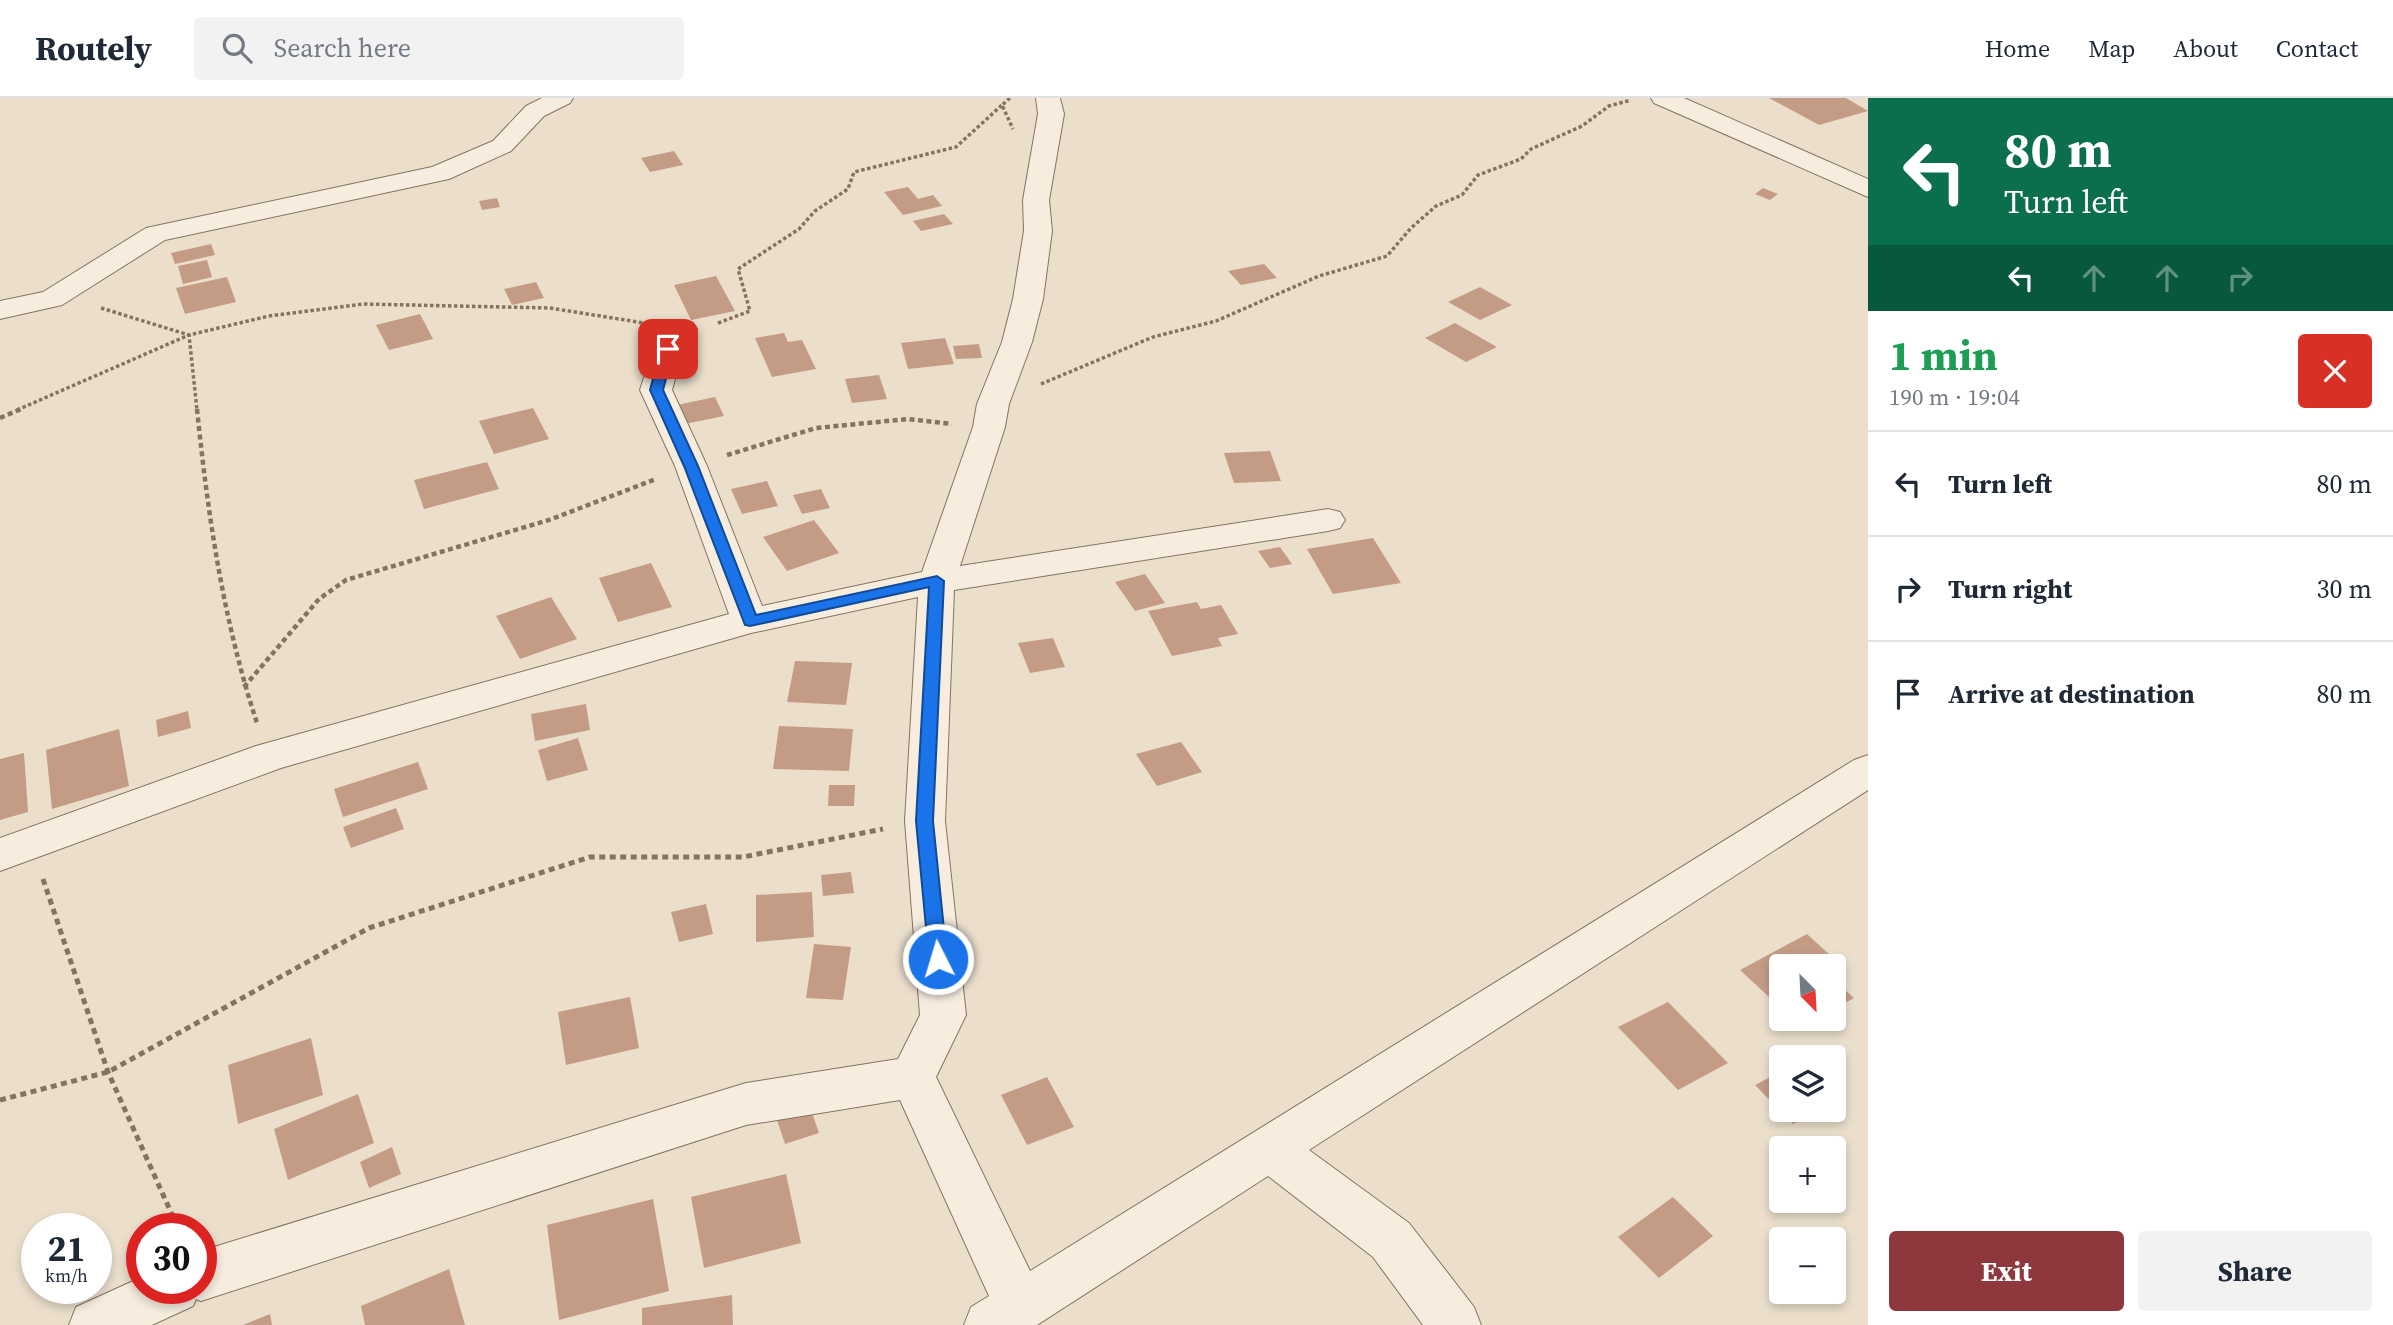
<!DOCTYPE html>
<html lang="en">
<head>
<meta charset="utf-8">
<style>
	body { margin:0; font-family:"Source Serif 4",serif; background:#f2f2f3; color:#1f2937; height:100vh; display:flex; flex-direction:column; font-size:26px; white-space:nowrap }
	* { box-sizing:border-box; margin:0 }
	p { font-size:23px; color:#747a83 }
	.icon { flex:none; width:38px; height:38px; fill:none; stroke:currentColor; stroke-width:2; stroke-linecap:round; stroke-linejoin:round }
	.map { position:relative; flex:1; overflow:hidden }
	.drawer { display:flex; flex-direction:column; background:#fff; width:525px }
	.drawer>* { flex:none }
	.top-card { background:#0b6e4f; color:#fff; overflow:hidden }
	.needle { width:46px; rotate:156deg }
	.fabs { position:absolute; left:1769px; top:856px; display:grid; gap:14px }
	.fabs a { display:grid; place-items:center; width:77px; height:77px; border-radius:7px; background:#fff; box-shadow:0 4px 10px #0003; font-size:35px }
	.speed { position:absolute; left:21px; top:1115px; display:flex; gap:14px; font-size:35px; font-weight:700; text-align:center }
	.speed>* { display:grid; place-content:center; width:91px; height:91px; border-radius:50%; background:#fff; box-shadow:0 4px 10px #0003; line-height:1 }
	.speed small { font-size:18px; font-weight:400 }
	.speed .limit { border:10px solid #d22; background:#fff; color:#111 }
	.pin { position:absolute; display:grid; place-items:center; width:60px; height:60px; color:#fff; margin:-30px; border-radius:14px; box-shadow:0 4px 10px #0006 }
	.me { position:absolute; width:77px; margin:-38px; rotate:355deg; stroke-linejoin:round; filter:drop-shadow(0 0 5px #0008) }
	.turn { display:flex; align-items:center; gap:24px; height:147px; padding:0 21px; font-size:32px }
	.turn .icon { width:91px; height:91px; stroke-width:2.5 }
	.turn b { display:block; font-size:49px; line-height:60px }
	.lanes { display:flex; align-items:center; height:66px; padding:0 21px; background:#0003; justify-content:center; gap:35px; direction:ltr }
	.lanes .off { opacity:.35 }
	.round { display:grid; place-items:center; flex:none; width:74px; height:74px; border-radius:7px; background:#f2f2f3 }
	.overview { display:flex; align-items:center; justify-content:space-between; height:119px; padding:0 21px }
	h1 { font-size:42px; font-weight:700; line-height:52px; color:#1e9e55 }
	.action { display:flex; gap:14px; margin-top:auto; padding:14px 21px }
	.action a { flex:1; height:80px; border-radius:7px; background:#8e383e; color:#fff; font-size:28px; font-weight:700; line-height:80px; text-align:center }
	.action a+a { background:#f2f2f3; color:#1f2937 }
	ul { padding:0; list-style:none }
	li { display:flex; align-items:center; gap:21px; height:105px; padding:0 21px; border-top:2px solid #e0e1e3 }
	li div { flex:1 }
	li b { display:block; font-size:26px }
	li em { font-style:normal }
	header { display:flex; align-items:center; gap:42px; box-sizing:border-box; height:98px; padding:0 35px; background:#fff; border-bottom:2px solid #e0e1e3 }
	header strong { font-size:33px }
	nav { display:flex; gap:38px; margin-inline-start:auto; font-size:24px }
	.search { width:490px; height:63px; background:#f2f2f3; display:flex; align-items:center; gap:18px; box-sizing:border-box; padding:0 24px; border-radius:7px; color:#747a83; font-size:26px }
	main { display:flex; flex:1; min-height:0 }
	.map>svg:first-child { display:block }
	.building { fill:#c49c86 }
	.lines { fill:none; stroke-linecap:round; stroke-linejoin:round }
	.street-casing { stroke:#867261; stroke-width:2 }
	.path-far2 { stroke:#867261; stroke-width:3.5; stroke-dasharray:3.5 2.5; stroke-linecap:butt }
	.path-far1 { stroke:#867261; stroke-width:4.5; stroke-dasharray:5 3.5; stroke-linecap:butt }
	.path { stroke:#867261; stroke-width:5; stroke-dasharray:6 4.5; stroke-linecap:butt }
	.street { fill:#f6edde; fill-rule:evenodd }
	.route { fill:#1a73e8; stroke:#114b97; stroke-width:2 }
</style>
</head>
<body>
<header>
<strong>Routely</strong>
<div class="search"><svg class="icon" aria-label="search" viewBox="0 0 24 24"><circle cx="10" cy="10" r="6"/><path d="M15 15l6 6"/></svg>Search here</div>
<nav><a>Home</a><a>Map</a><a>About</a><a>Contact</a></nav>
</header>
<main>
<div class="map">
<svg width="1868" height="1227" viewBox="0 0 1868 1227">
	<rect width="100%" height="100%" fill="#ebdfcc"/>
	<!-- building -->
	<g class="building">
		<path d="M1769,0H1846L1868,13L1819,27Z"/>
		<path d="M674,53L683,67L650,74L641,60Z"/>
		<path d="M908,89L918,101L933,97L942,108L903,117L884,94Z"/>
		<path d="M1763,90L1778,96L1770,102L1755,96Z"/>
		<path d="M497,100L500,109L482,112L479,103Z"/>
		<path d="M944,116L953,126L921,133L913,123Z"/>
		<path d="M211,146L215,157L175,166L171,155Z"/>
		<path d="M207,162L212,179L183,186L178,168Z"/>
		<path d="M1264,166L1277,180L1241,187L1228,173Z"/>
		<path d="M716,178L735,213L691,222L674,187Z"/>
		<path d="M227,179L236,204L185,216L176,190Z"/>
		<path d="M536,184L544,200L512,207L504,191Z"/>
		<path d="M1480,189L1512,207L1480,222L1448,204Z"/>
		<path d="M420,216L433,241L389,252L376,227Z"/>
		<path d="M1455,225L1497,249L1466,264L1425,240Z"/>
		<path d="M784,235L788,244L802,242L816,271L772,279L755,240Z"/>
		<path d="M945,240L954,266L908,271L901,245Z"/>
		<path d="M979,246L982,260L956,261L953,248Z"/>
		<path d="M879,277L887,301L852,305L845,281Z"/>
		<path d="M715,299L724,318L685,326L677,307Z"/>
		<path d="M533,310L549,341L494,356L479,323Z"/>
		<path d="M1270,353L1281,383L1234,385L1224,355Z"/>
		<path d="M487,364L499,391L424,411L414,382Z"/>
		<path d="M767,383L778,408L742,416L731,391Z"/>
		<path d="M821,391L830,410L802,416L793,397Z"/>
		<path d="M814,422L839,455L787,473L763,439Z"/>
		<path d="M1373,440L1401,485L1333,496L1307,451Z"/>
		<path d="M1280,449L1292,466L1270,470L1258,453Z"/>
		<path d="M651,465L672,509L618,524L599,480Z"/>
		<path d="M1145,476L1165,505L1135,513L1115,484Z"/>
		<path d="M551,499L577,541L520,561L496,518Z"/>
		<path d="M1197,504L1201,511L1221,507L1238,536L1218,540L1222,548L1172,558L1148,513Z"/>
		<path d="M1053,540L1065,569L1030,575L1018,545Z"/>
		<path d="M795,563L852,565L846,607L787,604Z"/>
		<path d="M586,606L590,632L535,643L531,616Z"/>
		<path d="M188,613L191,630L158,639L156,622Z"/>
		<path d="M779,628L853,631L849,673L773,671Z"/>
		<path d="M119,631L129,688L52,711L46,652Z"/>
		<path d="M578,640L588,672L547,683L538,652Z"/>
		<path d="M1181,644L1202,674L1157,688L1136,656Z"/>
		<path d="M24,655L28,714L0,722V661Z"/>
		<path d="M418,664L428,691L343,719L334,691Z"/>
		<path d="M829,687H855L854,708H828Z"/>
		<path d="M396,710L404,731L351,750L343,729Z"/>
		<path d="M851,774L854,795L823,798L821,777Z"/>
		<path d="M812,794L814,839L756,844V797Z"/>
		<path d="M706,806L713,836L679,844L671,814Z"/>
		<path d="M1807,836L1831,858L1816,866L1819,868H1782V911L1740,872Z"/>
		<path d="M814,846L851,849L843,902L806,900Z"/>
		<path d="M1834,882L1854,900L1834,911Z"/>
		<path d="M630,899L639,950L566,967L558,914Z"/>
		<path d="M1668,904L1728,965L1678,992L1618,929Z"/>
		<path d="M311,940L323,997L238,1026L228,967Z"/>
		<path d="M1782,973V1012H1819L1793,1026L1755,987Z"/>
		<path d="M1047,979L1074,1029L1027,1047L1001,997Z"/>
		<path d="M358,996L374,1045L288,1082L274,1031Z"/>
		<path d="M810,1009L819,1035L785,1046L776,1019Z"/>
		<path d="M392,1049L401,1076L369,1090L360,1064Z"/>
		<path d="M786,1076L801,1145L704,1170L691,1099Z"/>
		<path d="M1673,1099L1713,1138L1659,1180L1618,1139Z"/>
		<path d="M653,1101L669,1193L559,1222L547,1127Z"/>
		<path d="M449,1171L465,1227H365L361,1208Z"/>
		<path d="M732,1197L733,1227H642V1210Z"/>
		<path d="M270,1216L272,1227H243Z"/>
	</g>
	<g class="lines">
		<defs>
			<g id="street">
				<path d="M542,0H573L570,5L544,18L511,53L449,81L165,142L62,207L0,221V203L43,194L146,130L432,69L493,43L526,8Z"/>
				<path d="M1036,0H1060L1064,16L1049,102L1052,133L1043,201L1032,244L1009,306L1005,329L960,468L1328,411L1340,414L1345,422L1340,430L1328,433L954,492L945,723L966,917L936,979L1030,1173L1854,662L1868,657V692L1309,1052L1409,1125L1474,1209L1481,1227H1423L1373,1159L1268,1078L1037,1227H964L971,1209L989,1198L900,1002L746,1027L201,1203L196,1201L193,1208L152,1227H69L76,1209L142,1179V1190H201V1153L746,985L898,961L920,917L905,723L918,499L751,535L281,670L0,773V740L256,648L729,516L675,368L640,292L653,251L671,225L682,222L693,225L697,231L683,251L672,292L707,368L762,508L922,474L973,329L977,306L1002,244L1013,201L1024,133L1023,102L1038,16Z"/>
				<path d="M1651,0H1684L1868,81V99L1654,5Z"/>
			</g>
		</defs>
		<!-- street casing -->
		<use href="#street" class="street-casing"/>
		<!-- path-far2 -->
		<g class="path-far2">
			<path d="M1010,0L1002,7L1013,31"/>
			<path d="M101,210L189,237L269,218L363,206L550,210L644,225"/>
			<path d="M718,225L750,213L738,171L799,131L815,113L848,91L854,74L956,49L1002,7"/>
			<path d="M1041,286L1153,239L1216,223L1319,178L1387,158L1411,130L1436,108L1462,97L1478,77L1521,61L1531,51L1582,28L1609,8L1631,2"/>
			<path d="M17,312L189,237L197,312"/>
		</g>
		<!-- path-far1 -->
		<g class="path-far1">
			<path d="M197,311C208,418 223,522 257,625"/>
			<path d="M0,320L21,311"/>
			<path d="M727,357L816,330L908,321L952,326"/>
			<path d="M244,589L319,501L346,482L549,422L656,381"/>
		</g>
		<!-- path -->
		<g class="path">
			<path d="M43,781L108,974L178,1130"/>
			<path d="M0,1002L108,974L369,830L590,759H743L883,731"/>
		</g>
		<!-- street -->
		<use href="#street" class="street"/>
	</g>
	<!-- route -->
	<path class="route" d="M668,248L674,251L663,292L698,368L756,517L937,478L944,483L933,723L947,861L944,866L938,869L929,861L916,723L929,489L750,528L745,527L684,368L650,292L661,251Z"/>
</svg>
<div class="fabs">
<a><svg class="needle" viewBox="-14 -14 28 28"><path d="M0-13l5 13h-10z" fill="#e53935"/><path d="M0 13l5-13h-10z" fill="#747a83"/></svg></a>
<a><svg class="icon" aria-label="layers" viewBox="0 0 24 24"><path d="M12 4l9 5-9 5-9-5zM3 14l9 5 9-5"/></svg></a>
<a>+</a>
<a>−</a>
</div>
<div class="speed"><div>21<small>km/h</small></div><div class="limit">30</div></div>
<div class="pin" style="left:668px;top:251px;background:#d93025"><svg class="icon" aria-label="arrive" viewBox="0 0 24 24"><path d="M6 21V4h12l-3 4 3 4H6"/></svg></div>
<svg class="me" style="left:938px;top:861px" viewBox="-20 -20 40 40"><circle r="17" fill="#1a73e8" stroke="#fff" stroke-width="3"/><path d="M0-11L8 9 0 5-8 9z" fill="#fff"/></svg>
</div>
<section class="drawer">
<div class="top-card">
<div class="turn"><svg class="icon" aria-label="left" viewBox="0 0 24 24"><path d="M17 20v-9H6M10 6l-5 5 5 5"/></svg><div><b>80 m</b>Turn left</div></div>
<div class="lanes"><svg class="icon" aria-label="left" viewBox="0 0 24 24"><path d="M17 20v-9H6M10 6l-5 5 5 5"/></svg><svg class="icon off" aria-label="ahead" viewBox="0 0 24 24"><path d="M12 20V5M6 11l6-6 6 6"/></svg><svg class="icon off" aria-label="ahead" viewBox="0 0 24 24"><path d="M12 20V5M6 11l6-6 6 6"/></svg><svg class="icon off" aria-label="right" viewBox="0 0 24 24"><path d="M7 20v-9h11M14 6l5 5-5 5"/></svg></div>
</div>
<div class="overview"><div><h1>1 min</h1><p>190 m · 19:04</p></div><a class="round" style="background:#d93025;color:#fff"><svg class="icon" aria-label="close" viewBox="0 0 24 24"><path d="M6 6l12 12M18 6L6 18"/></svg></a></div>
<ul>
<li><svg class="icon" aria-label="left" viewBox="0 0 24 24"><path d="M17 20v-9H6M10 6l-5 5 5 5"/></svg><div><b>Turn left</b></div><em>80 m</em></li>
<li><svg class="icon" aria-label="right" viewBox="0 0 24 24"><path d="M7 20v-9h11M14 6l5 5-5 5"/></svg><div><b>Turn right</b></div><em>30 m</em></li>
<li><svg class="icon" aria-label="arrive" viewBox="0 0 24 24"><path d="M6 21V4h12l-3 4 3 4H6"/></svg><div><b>Arrive at destination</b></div><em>80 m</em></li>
</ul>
<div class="action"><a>Exit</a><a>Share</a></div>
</section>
</main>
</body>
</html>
